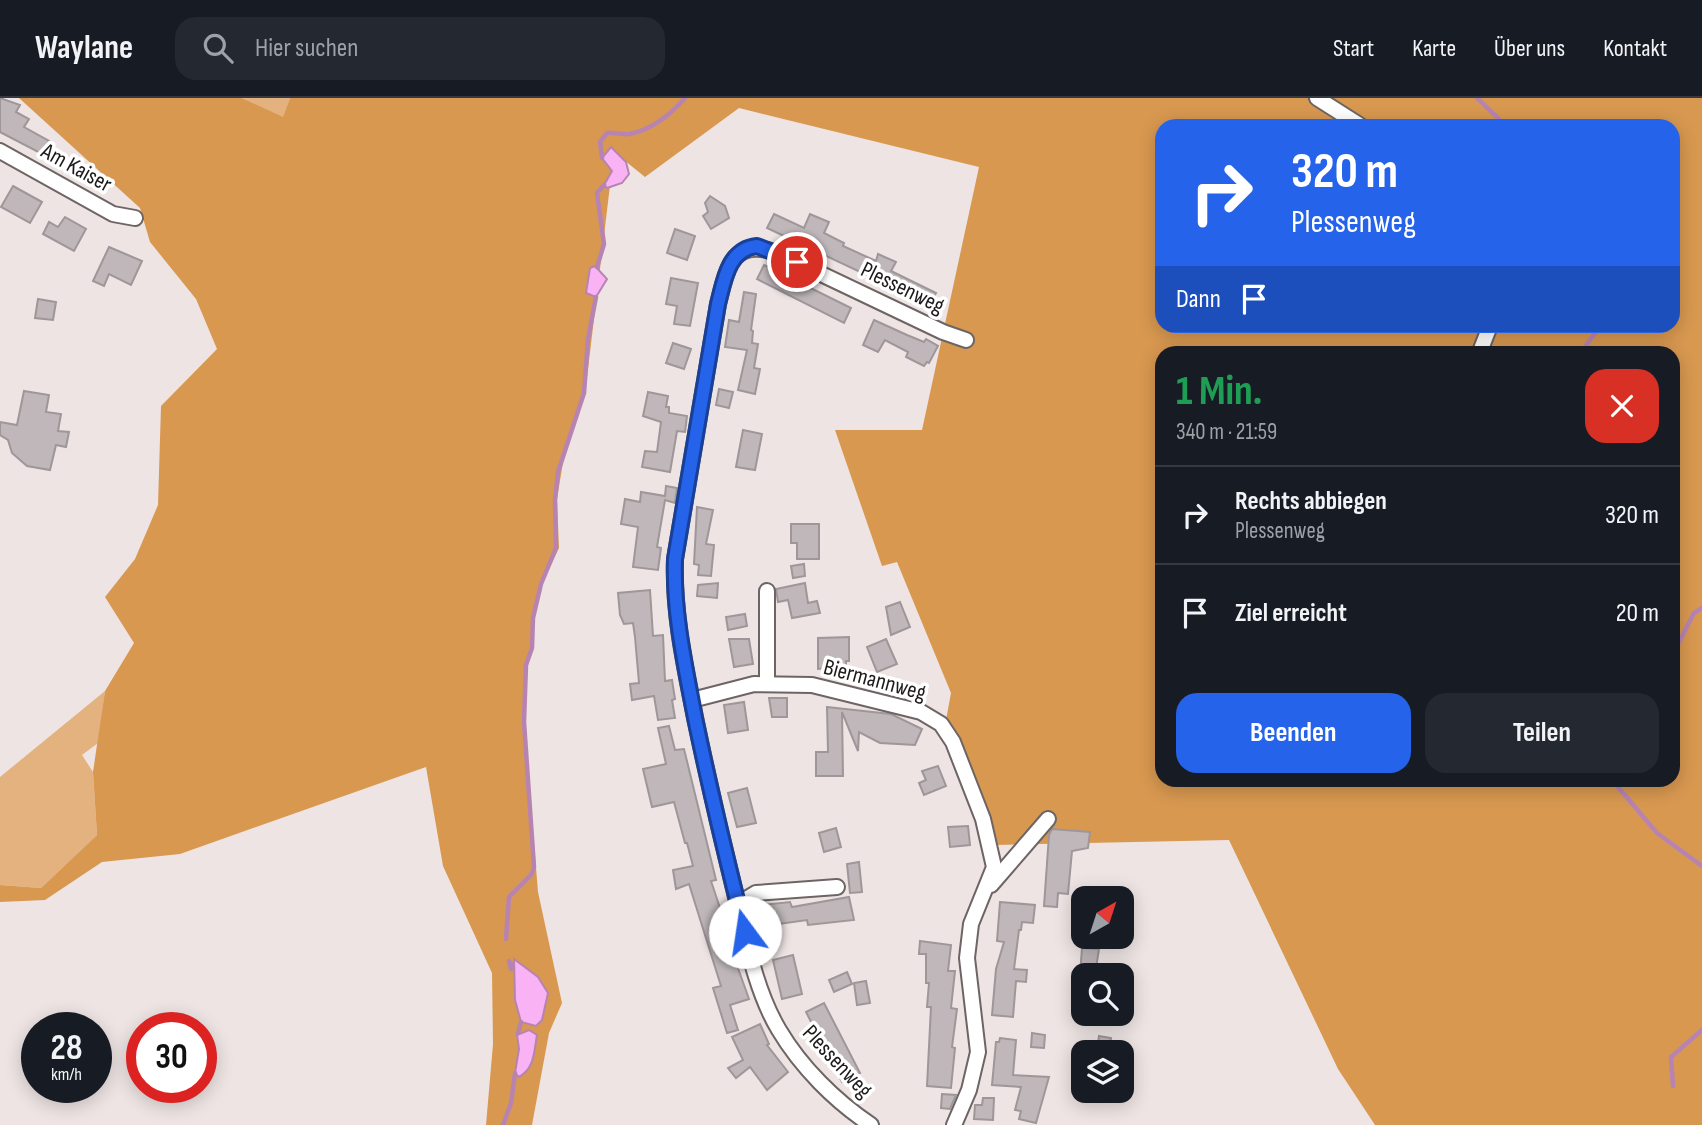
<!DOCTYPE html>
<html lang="de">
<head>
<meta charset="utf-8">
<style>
	body { margin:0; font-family:"Sofia Sans Condensed",sans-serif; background:#242831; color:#f1f3f6; height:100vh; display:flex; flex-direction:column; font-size:26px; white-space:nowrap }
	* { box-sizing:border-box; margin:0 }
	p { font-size:23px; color:#9ea1a6 }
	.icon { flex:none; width:38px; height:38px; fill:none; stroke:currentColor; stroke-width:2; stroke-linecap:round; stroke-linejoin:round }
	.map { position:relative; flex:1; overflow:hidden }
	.details { position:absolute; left:1155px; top:248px; width:525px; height:441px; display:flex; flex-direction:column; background:#171b24; border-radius:21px; box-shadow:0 4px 18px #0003 }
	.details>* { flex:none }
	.banner { position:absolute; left:1155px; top:21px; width:525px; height:214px; border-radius:21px; box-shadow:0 4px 18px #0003; background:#2563eb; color:#fff; overflow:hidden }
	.needle { width:46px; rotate:39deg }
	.controls { position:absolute; left:1071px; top:788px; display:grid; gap:14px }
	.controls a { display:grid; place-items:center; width:63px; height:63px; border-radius:14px; background:#171b24; box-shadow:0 4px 18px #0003; font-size:35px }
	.speed { position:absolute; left:21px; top:914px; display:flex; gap:14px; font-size:35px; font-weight:700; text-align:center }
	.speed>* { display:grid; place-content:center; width:91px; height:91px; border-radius:50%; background:#171b24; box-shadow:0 4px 18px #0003; line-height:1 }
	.speed small { font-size:18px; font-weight:400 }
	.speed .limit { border:10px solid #d22; background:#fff; color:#111 }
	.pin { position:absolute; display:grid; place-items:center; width:60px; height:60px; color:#fff; margin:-30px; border:4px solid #fff; border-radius:50%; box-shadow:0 2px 7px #0007 }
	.me { position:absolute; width:77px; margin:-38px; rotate:346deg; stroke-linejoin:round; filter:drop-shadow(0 0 5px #0008) }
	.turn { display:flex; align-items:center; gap:24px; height:147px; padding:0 21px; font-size:32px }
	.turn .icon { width:91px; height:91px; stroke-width:2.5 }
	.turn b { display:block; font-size:49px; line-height:60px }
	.then { display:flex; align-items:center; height:66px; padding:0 21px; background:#0003; gap:14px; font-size:26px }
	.round { display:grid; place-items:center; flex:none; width:74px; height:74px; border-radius:21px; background:#242831 }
	.headline { display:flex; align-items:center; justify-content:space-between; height:119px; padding:0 21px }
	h1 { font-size:42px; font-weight:700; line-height:52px; color:#1e9e55 }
	.primary-button { display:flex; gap:14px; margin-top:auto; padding:14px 21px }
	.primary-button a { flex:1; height:80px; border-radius:21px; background:#2563eb; color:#fff; font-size:28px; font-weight:700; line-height:80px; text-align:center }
	.primary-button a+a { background:#242831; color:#f1f3f6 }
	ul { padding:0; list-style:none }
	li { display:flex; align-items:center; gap:21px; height:98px; padding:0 21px; border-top:2px solid #363941 }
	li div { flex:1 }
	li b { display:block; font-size:26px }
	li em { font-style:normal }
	header { display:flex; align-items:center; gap:42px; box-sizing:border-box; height:98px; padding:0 35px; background:#171b24; border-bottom:2px solid #363941 }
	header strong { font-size:33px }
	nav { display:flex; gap:38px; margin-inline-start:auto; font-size:24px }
	.search { width:490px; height:63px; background:#242831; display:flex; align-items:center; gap:18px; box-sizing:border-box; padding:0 24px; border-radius:21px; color:#9ea1a6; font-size:26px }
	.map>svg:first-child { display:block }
	.green { fill:#e4b27f }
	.forest { fill:#d89850; fill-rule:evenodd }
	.water { fill:#f9b2f4; stroke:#b784b2; stroke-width:2 }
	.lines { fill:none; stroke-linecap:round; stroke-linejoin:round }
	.stream { stroke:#b784b2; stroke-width:4.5 }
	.building { fill:#bfb7ba; stroke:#9e9699; stroke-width:2 }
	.street-casing { stroke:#6d6564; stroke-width:18 }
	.street { stroke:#fff; stroke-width:14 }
	.route-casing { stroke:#184099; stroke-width:18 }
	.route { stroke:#2563eb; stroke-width:12 }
	.labels { text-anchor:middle; stroke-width:7; stroke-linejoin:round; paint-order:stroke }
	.street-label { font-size:23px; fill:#1c1919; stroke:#fff }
</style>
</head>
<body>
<header>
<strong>Waylane</strong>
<div class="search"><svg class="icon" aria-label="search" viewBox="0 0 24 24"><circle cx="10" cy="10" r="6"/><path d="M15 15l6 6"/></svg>Hier suchen</div>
<nav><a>Start</a><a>Karte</a><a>Über uns</a><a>Kontakt</a></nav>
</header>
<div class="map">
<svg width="1702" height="1027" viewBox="0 0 1702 1027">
	<rect width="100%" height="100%" fill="#eee4e4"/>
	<!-- green -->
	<g class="green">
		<path d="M242,0H290L283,20Z"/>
		<path d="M105,593L98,645L82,657L93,674L97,737L41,790L0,787V679Z"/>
	</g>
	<!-- forest -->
	<path class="forest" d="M19,0H242L283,19L290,0H1702V1027H1375L1338,971L1229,742L995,747L946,622L951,595L897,464L882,468L835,332H922L979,69L739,10L645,79L614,54L585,296L564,358L557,401L559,450L542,486L534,521L533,551L528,567L524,623L538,794L562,905L549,935L532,1027H486L493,946L492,875L443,768L426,669L180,756L102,764L45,802L0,804V787L41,790L97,737L93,674L105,593L134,545L105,499L135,461L158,407L161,308L217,251L196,201L150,144L140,110ZM1162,28H1673V228H1162ZM1162,256H1673V682H1162Z"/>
	<!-- water -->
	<g class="water">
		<path d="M611,49L626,64L629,76L622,85L607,90L604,87L612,73L602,60Z"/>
		<path d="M595,168L607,181L596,199L586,195L590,170Z"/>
		<path d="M514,861L538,879L548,895L542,922L536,928L521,924L515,902Z"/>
		<path d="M529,932L537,937C534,953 535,970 519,979L515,975L519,951L517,937Z"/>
	</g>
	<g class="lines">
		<!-- stream -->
		<g class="stream">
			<path d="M1477,0L1506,28"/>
			<path d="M602,60L600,44L607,35C615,34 621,37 629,36C652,32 670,17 685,0"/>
			<path d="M597,169L604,146L597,95L604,87"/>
			<path d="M1580,256L1600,228"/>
			<path d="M1678,546L1694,515L1702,510"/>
			<path d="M1612,682L1657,735L1702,768"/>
			<path d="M506,841L509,799L531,777L534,769L524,624L526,567L532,550L533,520L541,486L556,450L555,402L558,374L584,295L588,241L596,199"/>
			<path d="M509,863L511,871L512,866"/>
			<path d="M518,935L521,924"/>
			<path d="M1673,988L1671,959L1702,932"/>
			<path d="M503,1027L511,1005L515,975"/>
		</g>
	</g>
	<!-- building -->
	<g class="building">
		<path d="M0,0L20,7L16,14L29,21L24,29L49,43L42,56L0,34Z"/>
		<path d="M13,88L42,104L30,125L1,109Z"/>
		<path d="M710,98L725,108L729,120L711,131L703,118L708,114L705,105Z"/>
		<path d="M774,116L804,130L810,116L829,124L824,135L844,145L843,148L876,163L878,156L896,164L891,173L936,195L930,207L767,130Z"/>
		<path d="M65,119L86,131L74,153L43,136L49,124L58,129Z"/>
		<path d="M675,131L695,138L687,162L667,155Z"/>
		<path d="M109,149L142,163L131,187L109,176L104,188L93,183Z"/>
		<path d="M764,167L851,210L844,225L757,181Z"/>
		<path d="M671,180L698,185L690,228L674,226L677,208L666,206Z"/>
		<path d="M744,194L756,196L751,232L753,233L752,245L758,246L754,270L760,271L755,296L738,292L747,252L725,249L729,222L739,224Z"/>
		<path d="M38,201L56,204L53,222L35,220Z"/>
		<path d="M874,222L907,237L924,244L926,241L938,248L929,265L927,264L924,268L906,259L908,254L885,242L878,254L863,247Z"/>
		<path d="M673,245L691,251L684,271L666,265Z"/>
		<path d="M719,291L733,294L729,310L716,307Z"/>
		<path d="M24,293L49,297L46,314L61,316L58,333L69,334L66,349L56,347L50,372L27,368L12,355L8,342L0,337V324L17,327Z"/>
		<path d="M648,294L668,298L666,309H669V315L687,318L685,334L677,333L670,374L642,369L645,353L657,354L661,324L643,318Z"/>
		<path d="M743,332L762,336L755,372L736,369Z"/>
		<path d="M666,388L677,390L675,405L665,402L657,449L661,450L658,472L633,469L638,429L621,426L625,401L640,404L641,394L665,398Z"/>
		<path d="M697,409L713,412L706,446L714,447L711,478L698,477L699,467L694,466Z"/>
		<path d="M791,426H819V461H797V445H791Z"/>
		<path d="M804,466L805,478L793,480L791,468Z"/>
		<path d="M718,485L717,500L697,498L698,487Z"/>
		<path d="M805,485L808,505L817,503L820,515L792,520L788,502L778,504L776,491Z"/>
		<path d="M650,492L653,538L663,537L665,583L672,582L675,601L672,602L675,620L658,622L654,598L632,602L630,586L639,585L635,539L633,525L624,526L620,517L618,495Z"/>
		<path d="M900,504L910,529L891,537L886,509Z"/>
		<path d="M745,516L747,528L728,532L726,519Z"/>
		<path d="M849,539V563H846V568L818,571V540Z"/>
		<path d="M729,541H749L753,566L734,569Z"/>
		<path d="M886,541L897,566L877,574L867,549Z"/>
		<path d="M769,600H787V619H772Z"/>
		<path d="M744,604L748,632L728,635L724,607Z"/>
		<path d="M827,609L891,616L922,631L915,647L880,645L859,634L858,653L842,614L843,678H816V654H828Z"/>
		<path d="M669,628L675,652L684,651L716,782L711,783L722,816L719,817L749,901L730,907L738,932L727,935L713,890L721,888L689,786L676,791L673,772L693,768L687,745H685L674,704L652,709L643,671L666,666L658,630Z"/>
		<path d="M938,668L946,688L924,697L919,685L926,682L922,673Z"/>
		<path d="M747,690L756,725L737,729L728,695Z"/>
		<path d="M968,728L970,747L950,749L948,729Z"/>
		<path d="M836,730L841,749L824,754L819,735Z"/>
		<path d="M1052,731L1090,734L1088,750L1072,753L1068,796L1058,795L1057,809L1044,808L1049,737Z"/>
		<path d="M859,764L862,794L850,795L847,766Z"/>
		<path d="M849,799L854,822L808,827L807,822L765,828L761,807L790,804L792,809Z"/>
		<path d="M1000,804L1035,807L1033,825L1022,824L1021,832H1019L1014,871L1027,872L1026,884L1016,883L1013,919L992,917L996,871L1004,844L997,843Z"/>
		<path d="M920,843L951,847L948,873H955L951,910L957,911L952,949L955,950L951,990L927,988L931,909H927L929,885H926V856H919Z"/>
		<path d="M1082,850L1099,851L1095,877H1080Z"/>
		<path d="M793,857L802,896L782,901L773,862Z"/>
		<path d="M847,874L852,886L834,894L829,882Z"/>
		<path d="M866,883L870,905L857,907L854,885Z"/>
		<path d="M824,905L860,975L842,984L806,914Z"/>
		<path d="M760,926L769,946L767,947L788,974L767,992L750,969L736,980L728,970L743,962L732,939Z"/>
		<path d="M1032,935L1045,937L1044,950L1031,949Z"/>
		<path d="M1099,938L1111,940L1109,954H1097Z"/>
		<path d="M1000,940L1016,942L1013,977L1049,979L1036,1025L1019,1021L1021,1013L1015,1012L1021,989L992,987L996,944H999Z"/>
		<path d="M942,996L956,997L950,1011L941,1010Z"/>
		<path d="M983,1000H994L993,1022L974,1021L975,1007H982Z"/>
	</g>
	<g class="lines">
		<defs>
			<g id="street">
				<path d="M1317,0L1361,28"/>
				<path d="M0,53L113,116L135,120"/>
				<path d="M1479,256L1490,228"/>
				<path d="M767,493V586"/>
				<path d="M692,602L754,586L812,587L921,614L941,626L953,644L983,721L994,769L971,826L967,860L978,954L969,992L954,1027"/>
				<path d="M991,787L1048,721"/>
				<path d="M738,806L756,795L837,789"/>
				<path d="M871,1027C835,1003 801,969 779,932C755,892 746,840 735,795C721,738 708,681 696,624C685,570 673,516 675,461L718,206C727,171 731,140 775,154L943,234L966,242"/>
			</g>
		</defs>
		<!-- street casing -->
		<use href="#street" class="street-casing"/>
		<!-- street -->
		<use href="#street" class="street"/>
	</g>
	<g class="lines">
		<defs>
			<path id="route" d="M745,834C727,763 710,692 695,620C685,567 673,514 675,461L718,206C724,183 728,151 757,148L797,164"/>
		</defs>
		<!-- route casing -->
		<use href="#route" class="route-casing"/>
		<!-- route -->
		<use href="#route" class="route"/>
	</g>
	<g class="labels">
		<!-- street labels -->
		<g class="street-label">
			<text transform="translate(77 69) rotate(29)" y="8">Am Kaiser</text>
			<text transform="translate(903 189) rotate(26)" y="8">Plessenweg</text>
			<text transform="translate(875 581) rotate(15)" y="8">Biermannweg</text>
			<text transform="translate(838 963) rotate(47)" y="8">Plessenweg</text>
		</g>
	</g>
</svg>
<div class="controls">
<a><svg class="needle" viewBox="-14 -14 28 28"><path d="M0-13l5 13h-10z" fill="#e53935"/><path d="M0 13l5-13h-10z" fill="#9ea1a6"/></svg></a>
<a><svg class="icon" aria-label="search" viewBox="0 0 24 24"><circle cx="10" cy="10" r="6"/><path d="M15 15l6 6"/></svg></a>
<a><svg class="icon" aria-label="layers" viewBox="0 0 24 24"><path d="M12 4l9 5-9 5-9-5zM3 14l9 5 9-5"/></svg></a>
</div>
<div class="speed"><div>28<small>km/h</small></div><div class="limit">30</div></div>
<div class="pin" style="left:797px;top:164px;background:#d93025"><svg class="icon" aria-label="arrive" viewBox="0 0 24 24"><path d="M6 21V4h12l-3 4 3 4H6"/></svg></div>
<svg class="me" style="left:745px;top:834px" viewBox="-20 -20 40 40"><circle r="19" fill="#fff"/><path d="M0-13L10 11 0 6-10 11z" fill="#2563eb"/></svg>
<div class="banner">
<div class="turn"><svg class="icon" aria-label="right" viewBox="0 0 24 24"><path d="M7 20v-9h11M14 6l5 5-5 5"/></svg><div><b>320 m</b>Plessenweg</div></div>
<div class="then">Dann<svg class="icon" aria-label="arrive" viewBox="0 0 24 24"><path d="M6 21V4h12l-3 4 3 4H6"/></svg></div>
</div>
<section class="details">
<div class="headline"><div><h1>1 Min.</h1><p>340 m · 21:59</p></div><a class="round" style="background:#d93025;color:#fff"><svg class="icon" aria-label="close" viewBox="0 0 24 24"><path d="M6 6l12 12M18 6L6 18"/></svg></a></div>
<ul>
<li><svg class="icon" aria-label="right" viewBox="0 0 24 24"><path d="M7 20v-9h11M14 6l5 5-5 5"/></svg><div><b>Rechts abbiegen</b><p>Plessenweg</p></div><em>320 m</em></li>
<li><svg class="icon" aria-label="arrive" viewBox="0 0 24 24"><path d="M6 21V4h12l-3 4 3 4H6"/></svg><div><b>Ziel erreicht</b></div><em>20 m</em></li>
</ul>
<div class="primary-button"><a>Beenden</a><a>Teilen</a></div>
</section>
</div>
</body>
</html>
